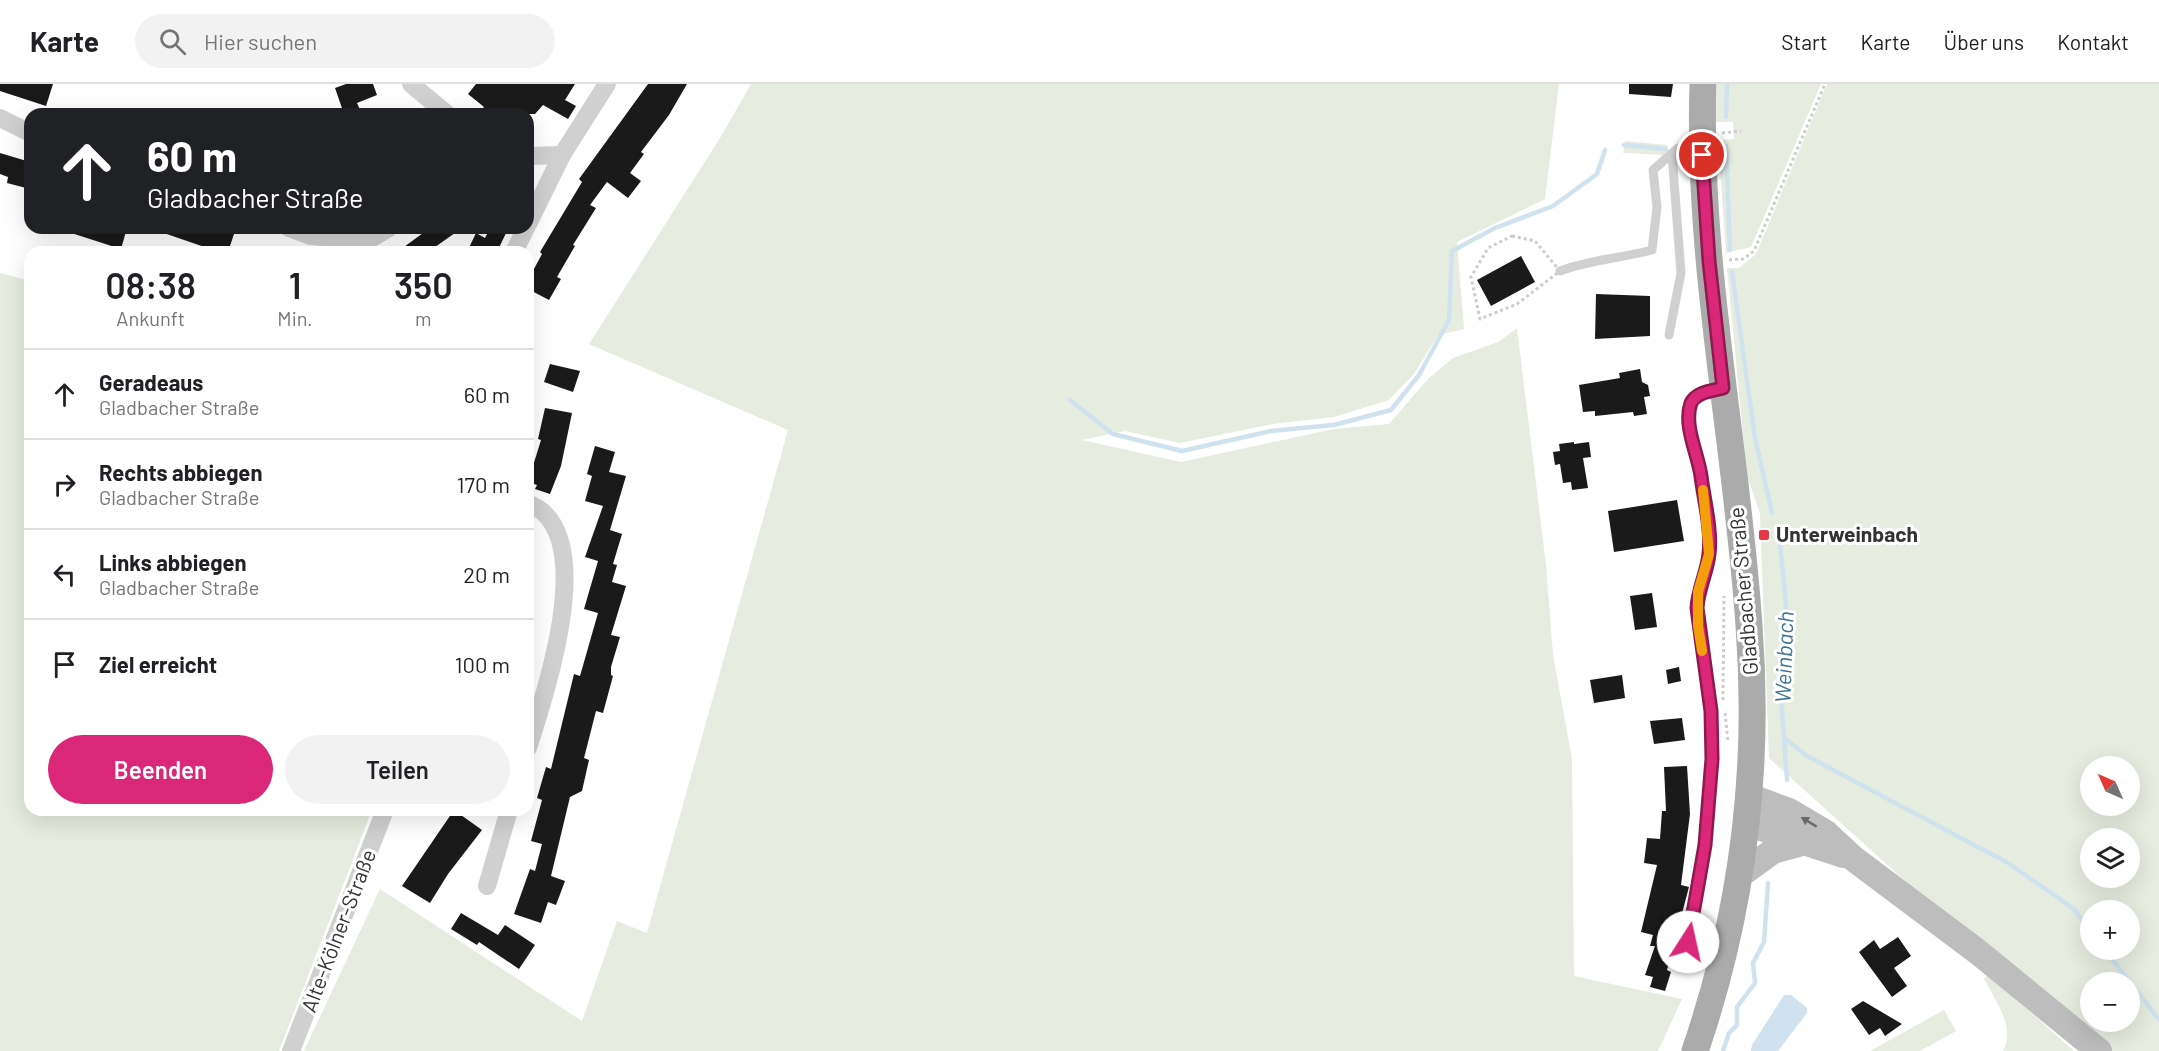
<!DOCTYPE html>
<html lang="de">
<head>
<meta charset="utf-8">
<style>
	body { margin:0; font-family:Barlow,sans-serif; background:#f2f2f2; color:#202124; height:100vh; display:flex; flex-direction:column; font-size:22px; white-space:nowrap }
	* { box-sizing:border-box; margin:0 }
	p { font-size:20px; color:#757577 }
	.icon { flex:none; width:33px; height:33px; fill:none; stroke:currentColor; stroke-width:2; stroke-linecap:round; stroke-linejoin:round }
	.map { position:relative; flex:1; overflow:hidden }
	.drawer { position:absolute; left:24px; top:162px; width:510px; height:570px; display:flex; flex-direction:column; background:#fff; border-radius:18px; box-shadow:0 6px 24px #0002 }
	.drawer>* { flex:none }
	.hud { position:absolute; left:24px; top:24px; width:510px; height:126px; border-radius:18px; box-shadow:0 6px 24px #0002; background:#202124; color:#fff; overflow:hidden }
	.needle { width:39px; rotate:315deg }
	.fabs { position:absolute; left:2080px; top:672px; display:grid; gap:12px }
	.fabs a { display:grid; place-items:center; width:60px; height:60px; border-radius:50%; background:#fff; box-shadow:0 6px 24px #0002; font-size:30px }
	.pin { position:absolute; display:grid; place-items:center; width:51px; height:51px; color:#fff; margin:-26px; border:3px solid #fff; border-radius:50%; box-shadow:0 2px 6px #0007 }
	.me { position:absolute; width:66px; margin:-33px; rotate:10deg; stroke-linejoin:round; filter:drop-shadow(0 0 4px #0008) }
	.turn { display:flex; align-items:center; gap:21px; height:126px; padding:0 24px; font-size:27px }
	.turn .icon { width:78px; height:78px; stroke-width:2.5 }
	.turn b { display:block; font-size:42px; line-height:51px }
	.eta { display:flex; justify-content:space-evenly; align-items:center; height:102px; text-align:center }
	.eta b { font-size:36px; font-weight:600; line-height:42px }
	.action { display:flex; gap:12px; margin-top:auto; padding:12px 24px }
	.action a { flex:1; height:69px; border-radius:36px; background:#db2777; color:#fff; font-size:24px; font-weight:600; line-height:69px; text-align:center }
	.action a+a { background:#f2f2f2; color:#202124 }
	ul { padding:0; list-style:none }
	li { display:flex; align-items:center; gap:18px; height:90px; padding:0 24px; border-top:2px solid #e0e0e0 }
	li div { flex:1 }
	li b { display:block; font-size:22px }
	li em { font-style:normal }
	header { display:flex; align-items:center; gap:36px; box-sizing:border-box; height:84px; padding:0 30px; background:#fff; border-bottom:2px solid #e0e0e0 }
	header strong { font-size:28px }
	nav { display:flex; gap:33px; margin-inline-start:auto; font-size:21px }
	.search { width:420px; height:54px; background:#f2f2f2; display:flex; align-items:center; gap:15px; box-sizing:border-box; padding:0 21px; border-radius:33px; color:#757577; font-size:22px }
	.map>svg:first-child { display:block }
	.green { fill:#e6ecdf; fill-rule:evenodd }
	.water { fill:#cfe2ee }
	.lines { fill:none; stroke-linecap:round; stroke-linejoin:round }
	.stream { stroke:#cfe2ee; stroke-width:4.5 }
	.building { fill:#1a1a1a }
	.path { stroke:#cdcdcd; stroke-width:3; stroke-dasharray:3 3; stroke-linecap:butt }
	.lane { stroke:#d0d0d0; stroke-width:9 }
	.street { stroke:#d0d0d0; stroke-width:18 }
	.secondary { stroke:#bdbdbd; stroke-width:26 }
	.primary { stroke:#ababab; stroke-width:27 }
	.oneway { fill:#6a6a6a }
	.route-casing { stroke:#8e194d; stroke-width:15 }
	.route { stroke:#db2777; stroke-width:10 }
	.slow { stroke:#f59e0b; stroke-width:10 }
	.poi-dot { fill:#e63946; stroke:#fff; stroke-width:2 }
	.labels { text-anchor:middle; stroke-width:6; stroke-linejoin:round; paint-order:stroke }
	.poi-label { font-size:21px; font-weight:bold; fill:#333; stroke:#fff; text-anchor:start }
	.street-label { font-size:21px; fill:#333; stroke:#fff }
	.water-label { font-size:22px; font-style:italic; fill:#3f7597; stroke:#fff }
</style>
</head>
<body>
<header>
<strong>Karte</strong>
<div class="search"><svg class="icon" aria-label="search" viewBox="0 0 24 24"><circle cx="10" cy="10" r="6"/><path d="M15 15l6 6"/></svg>Hier suchen</div>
<nav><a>Start</a><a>Karte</a><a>Über uns</a><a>Kontakt</a></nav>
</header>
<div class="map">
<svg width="2159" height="967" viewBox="0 0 2159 967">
	<rect width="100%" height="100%" fill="#fff"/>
	<!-- green -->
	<g class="green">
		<path d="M751,0H1559L1545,115L1457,158L1464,245L1438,251L1414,290L1389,316L1334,333L1273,340L1180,359L1125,347L1082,356L1181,378L1334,345L1389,340L1428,295L1453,274L1498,258L1517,244L1546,481L1553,571L1572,675L1574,892L1682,915L1658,967H304L380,805L582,937L617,837L647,849L788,346L589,260L720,54Z"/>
		<path d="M1717,0H1821L1751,163L1726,169L1718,56L1734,55L1733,38H1716Z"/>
		<path d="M1827,0H2159V967H2111L1913,804L1769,674L1760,429L1747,392L1727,184H1739L1756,170ZM2091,682H2130V722H2091ZM2091,754H2130V794H2091ZM2091,826H2130V866H2091ZM2091,898H2130V938H2091Z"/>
		<path d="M1625,57L1667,61L1668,67L1665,71L1623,69Z"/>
		<path d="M0,189L30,197V726H372L279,967H0Z"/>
		<path d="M1988,890L2074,967H2003C2016,943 1995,916 1984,895Z"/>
		<path d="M1944,926L1956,947L1920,967H1870Z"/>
	</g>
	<!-- water -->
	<path class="water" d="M1784,911H1791L1807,924V929L1778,967H1751L1752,961Z"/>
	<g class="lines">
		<!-- stream -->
		<g class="stream">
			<path d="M1726,33L1727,0"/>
			<path d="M1624,61L1666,65"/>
			<path d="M1726,62L1730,166"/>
			<path d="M1732,188L1755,354L1772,429"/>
			<path d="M1070,316L1113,350L1182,367L1271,347L1334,341L1391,326L1419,291L1449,236L1452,167L1495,144L1553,122L1597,90L1605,66"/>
			<path d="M1779,450L1786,519L1781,610L1787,696"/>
			<path d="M1784,654L1807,672L2008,779L2074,825L2091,848"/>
			<path d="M2105,866L2159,936"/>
			<path d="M1723,967L1729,949L1737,941V923L1755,899L1753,879L1764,858L1768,799"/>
		</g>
	</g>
	<!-- building -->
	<g class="building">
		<path d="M0,0H53L46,22L0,7Z"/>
		<path d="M346,0H373L377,11L357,19L362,30H344L335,4Z"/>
		<path d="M476,0H575L565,16L576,22L568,35L543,21L535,30H478L484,23L468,10Z"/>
		<path d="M648,0H687L669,31L641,68L644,70L630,89L641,97L628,114L607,98L590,121L596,124L573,161L575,162L557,193L561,195L549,216L528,205V196L542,170L540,168L582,98L579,95Z"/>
		<path d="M1629,0H1673L1671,13L1629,10Z"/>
		<path d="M0,69L30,78V105L7,99L8,93L0,90Z"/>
		<path d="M65,144H127L121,165L65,147Z"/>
		<path d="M155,144H236L228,168H219L155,146Z"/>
		<path d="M430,144H462L428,168H397Z"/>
		<path d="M490,144L506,149L497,168H467L476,149L485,154Z"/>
		<path d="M1521,172L1535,198L1491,222L1477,196Z"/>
		<path d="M1596,210L1650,212V252L1595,255Z"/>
		<path d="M550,280L580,287L573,308L544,298Z"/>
		<path d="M1640,285L1642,298L1648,301L1650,312L1644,313L1647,330L1634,332L1633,328L1595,332V327L1583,328L1579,301L1620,294L1619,289Z"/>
		<path d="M545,324L572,329L561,382L550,410L535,405L537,401L528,398L541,356L538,355Z"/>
		<path d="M1574,358V360L1589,358L1591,373L1583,374L1588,404L1572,406L1571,398L1563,399L1560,380L1555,381L1553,368L1560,367L1559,360Z"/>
		<path d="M595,362L615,368L609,388L626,392L610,446L622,450L613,480L617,481L612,498L626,502L611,551L620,553L611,583V591L613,592L603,629L596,627L584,674L589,676L582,707L570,713L551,792L565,797L556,821L548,818L541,839L514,830L530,785L535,787L542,760L531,757L542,716L537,714L546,683L551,685L574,590L580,592L598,529L584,525L598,477L585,473L603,422L585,417L592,392L587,390Z"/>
		<path d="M1677,416L1684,457L1614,468L1608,427Z"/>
		<path d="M1652,509L1657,543L1635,546L1630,512Z"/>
		<path d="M1679,583L1681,597L1668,600L1666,586Z"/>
		<path d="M1622,591L1625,614L1594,619L1590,596Z"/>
		<path d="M1682,634L1685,656L1654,660L1650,637Z"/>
		<path d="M1687,682L1690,730L1681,801L1689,803L1667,886L1671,888L1665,907L1650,903L1653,893L1645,891L1655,862H1650L1653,851L1641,848L1657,781L1644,779L1647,754L1660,755L1662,727H1666L1664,683Z"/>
		<path d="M454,726L482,746L448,790L430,819L402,802Z"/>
		<path d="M461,829L498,851L505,841L535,861L519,885L479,858L477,861L451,845Z"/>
		<path d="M1898,853L1911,872L1894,884L1907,902L1892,913L1859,868L1874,856L1880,865Z"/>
		<path d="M1863,917L1902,940L1885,952L1880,944L1869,951L1851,925Z"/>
	</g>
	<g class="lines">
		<!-- path -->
		<g class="path">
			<path d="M1722,49L1741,47"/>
			<path d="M1512,152L1535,157L1560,187L1517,220L1480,235L1471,193L1488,164Z"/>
			<path d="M1729,176L1743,175L1754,167L1825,0"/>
			<path d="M1723,616L1724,512"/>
			<path d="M1725,629L1728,658"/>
		</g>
		<!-- lane -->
		<g class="lane">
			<path d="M1560,187C1589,176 1621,174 1652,166L1657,123L1653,86L1678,64L1700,58"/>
			<path d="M1669,251L1681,189L1672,70"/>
			<path d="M1719,880L1702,875L1688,858L1705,761L1712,675L1711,627L1697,524L1698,508L1709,470L1699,378L1689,338L1692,316L1699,310L1721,304"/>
		</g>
		<!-- street -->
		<g class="street">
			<path d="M411,0L447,30"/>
			<path d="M0,34L30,49"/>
			<path d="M528,72L562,71"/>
			<path d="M528,140L562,71L607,0"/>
			<path d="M289,144L311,152L367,157L389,144"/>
			<path d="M514,168L526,144"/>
			<path d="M528,419C533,422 540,425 544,429C591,474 545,610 528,664"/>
			<path d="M487,802L509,726"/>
			<path d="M291,967L385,726"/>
		</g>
		<!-- secondary -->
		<g class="secondary">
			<path d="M1748,712L1789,727L1826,749L1854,775L1978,868L2099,967"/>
			<path d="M1746,739L1843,771"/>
			<path d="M1740,791L1773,767L1806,758"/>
		</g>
		<!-- primary -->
		<path class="primary" d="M1695,967C1742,830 1760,686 1749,542C1737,361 1697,182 1703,0"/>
	</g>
	<!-- one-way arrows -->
	<defs><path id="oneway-solid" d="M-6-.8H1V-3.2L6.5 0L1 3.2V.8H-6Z" transform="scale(1.5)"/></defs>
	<use class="oneway" href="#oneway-solid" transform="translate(1809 738) rotate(-149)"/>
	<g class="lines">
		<defs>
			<path id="route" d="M1688,858L1705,761L1712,675L1711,627L1697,524C1698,505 1707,489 1709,470C1712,446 1704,416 1701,392C1698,370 1683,341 1691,319C1696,308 1712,307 1723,304L1709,177L1702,71"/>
		</defs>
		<!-- route casing -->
		<use href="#route" class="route-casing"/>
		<!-- route -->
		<use href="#route" class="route"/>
		<!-- slow -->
		<path class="slow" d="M1702,567L1698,542V508L1709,470L1703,406"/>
	</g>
	<!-- markers -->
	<rect class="poi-dot" x="1758" y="445" width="12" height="12" rx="3"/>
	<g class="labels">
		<!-- poi labels -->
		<g class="poi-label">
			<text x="1776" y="458">Unterweinbach</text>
		</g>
		<!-- street labels -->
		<g class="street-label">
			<text transform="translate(1744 507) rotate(-95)" y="7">Gladbacher Straße</text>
			<text transform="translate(339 847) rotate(-69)" y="7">Alte-Kölner-Straße</text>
		</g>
		<!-- water labels -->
		<g class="water-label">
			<text transform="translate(1784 573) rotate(-88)" y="8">Weinbach</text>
		</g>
	</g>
</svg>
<div class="fabs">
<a><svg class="needle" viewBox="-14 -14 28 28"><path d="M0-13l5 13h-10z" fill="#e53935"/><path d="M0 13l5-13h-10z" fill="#757577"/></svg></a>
<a><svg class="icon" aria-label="layers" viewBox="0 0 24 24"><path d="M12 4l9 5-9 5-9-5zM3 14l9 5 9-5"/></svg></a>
<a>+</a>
<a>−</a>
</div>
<div class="pin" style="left:1702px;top:71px;background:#d93025"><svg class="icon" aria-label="arrive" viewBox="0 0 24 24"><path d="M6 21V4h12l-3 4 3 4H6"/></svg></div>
<svg class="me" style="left:1688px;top:858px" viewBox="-20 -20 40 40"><circle r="19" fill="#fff"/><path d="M0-13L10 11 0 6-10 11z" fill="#db2777"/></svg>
<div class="hud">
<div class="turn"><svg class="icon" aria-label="ahead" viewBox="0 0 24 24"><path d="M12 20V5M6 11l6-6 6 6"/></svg><div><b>60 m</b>Gladbacher Straße</div></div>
</div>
<section class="drawer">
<div class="eta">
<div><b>08:38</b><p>Ankunft</p></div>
<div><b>1</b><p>Min.</p></div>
<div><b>350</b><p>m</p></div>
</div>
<ul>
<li><svg class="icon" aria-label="ahead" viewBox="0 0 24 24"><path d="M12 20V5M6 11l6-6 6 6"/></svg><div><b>Geradeaus</b><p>Gladbacher Straße</p></div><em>60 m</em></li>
<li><svg class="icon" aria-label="right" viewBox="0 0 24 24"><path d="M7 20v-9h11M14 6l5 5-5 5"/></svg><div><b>Rechts abbiegen</b><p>Gladbacher Straße</p></div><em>170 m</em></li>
<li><svg class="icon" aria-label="left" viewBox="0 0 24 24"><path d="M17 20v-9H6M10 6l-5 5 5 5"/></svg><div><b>Links abbiegen</b><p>Gladbacher Straße</p></div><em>20 m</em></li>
<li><svg class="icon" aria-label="arrive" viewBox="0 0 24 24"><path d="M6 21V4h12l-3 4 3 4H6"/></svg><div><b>Ziel erreicht</b></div><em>100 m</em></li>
</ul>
<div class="action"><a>Beenden</a><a>Teilen</a></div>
</section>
</div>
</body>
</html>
